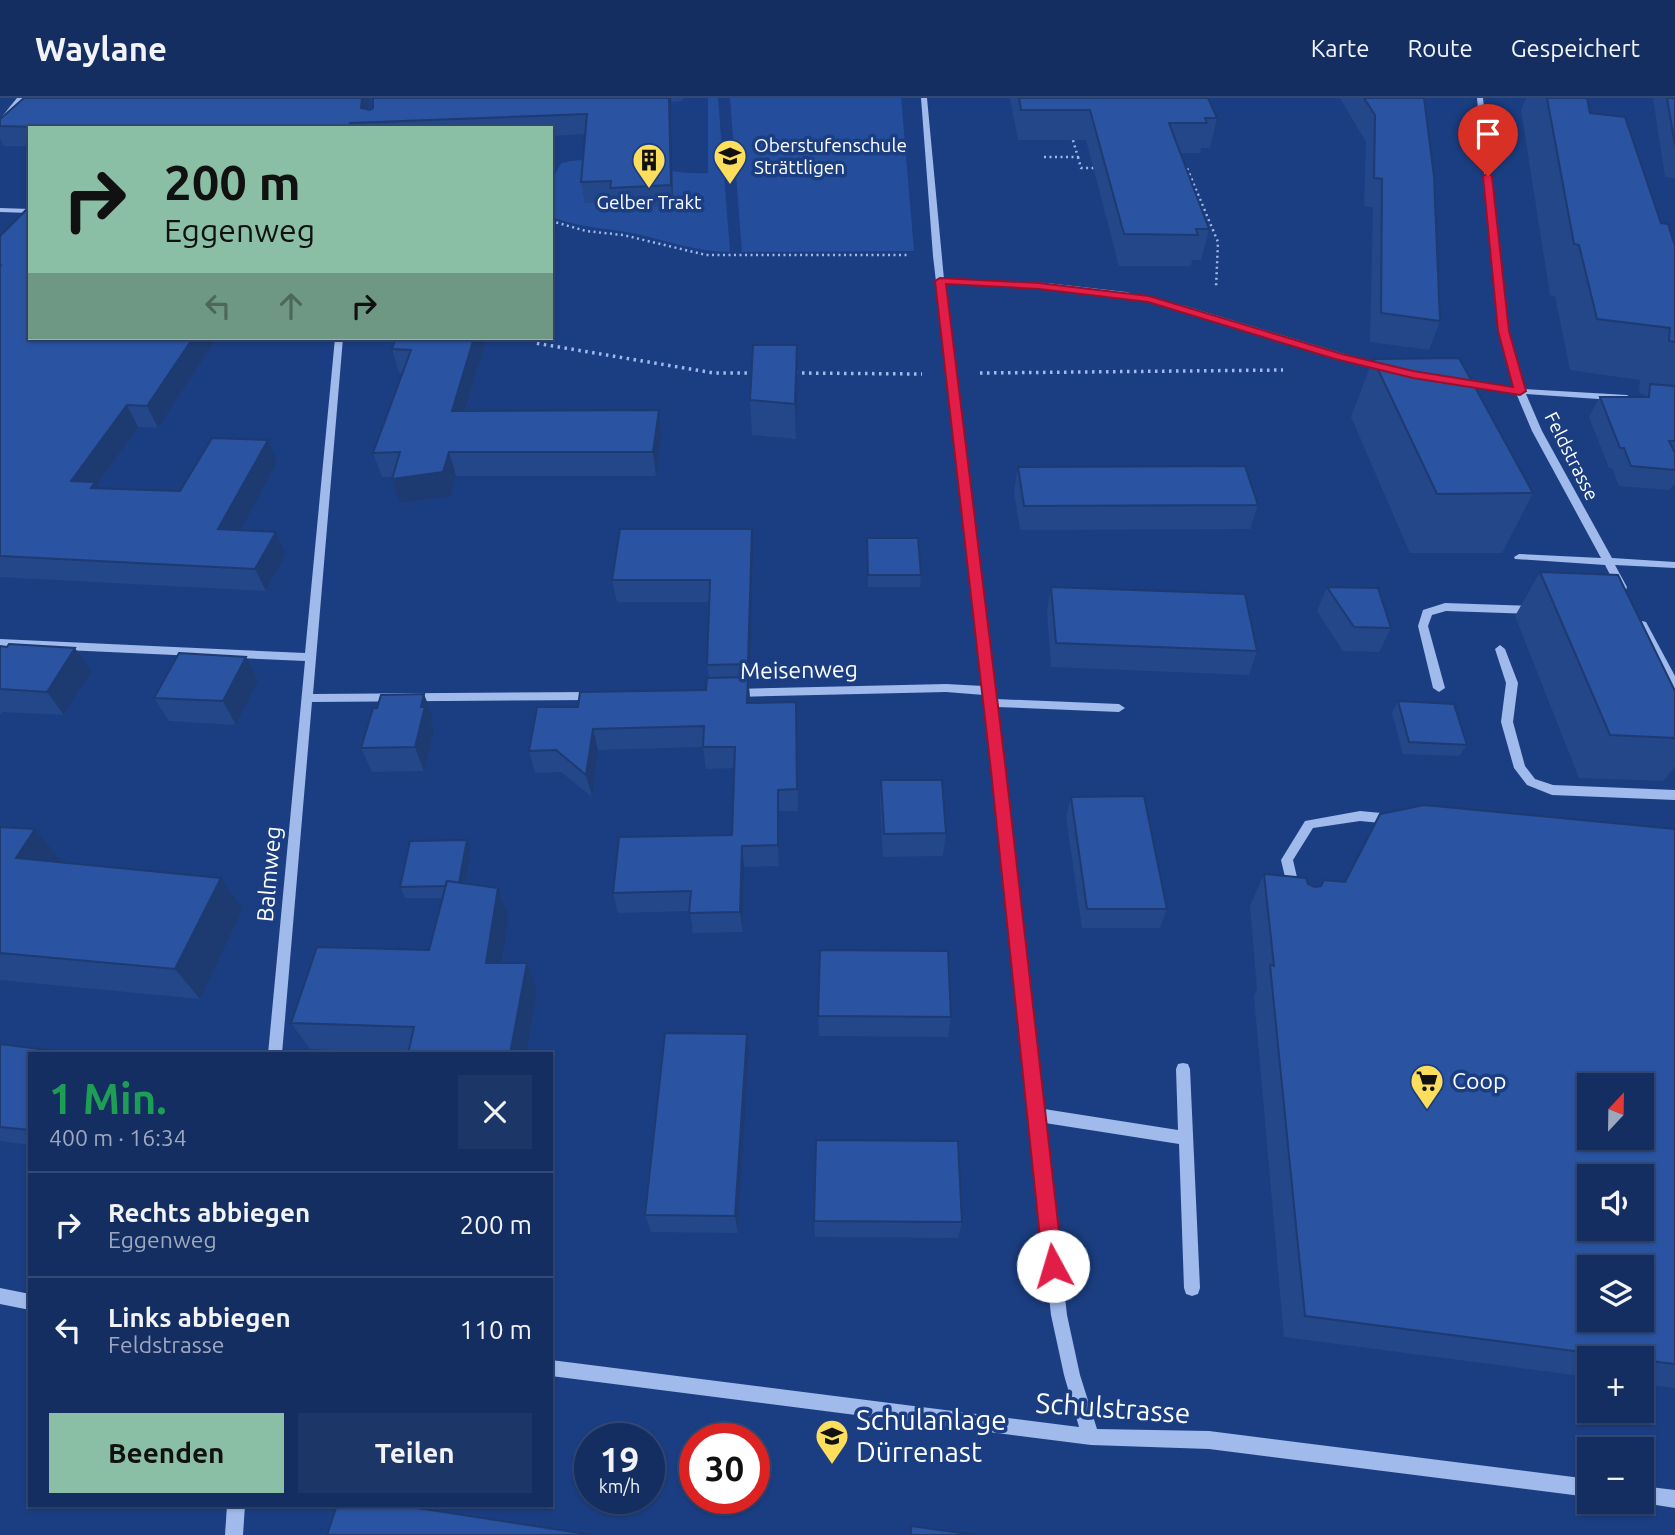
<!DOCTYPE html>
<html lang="de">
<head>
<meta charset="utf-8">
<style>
	body { margin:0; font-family:Ubuntu,sans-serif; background:#1d3668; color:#f1f3f6; height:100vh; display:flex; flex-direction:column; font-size:26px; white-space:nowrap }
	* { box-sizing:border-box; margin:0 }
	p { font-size:23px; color:#9da8be }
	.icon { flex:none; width:38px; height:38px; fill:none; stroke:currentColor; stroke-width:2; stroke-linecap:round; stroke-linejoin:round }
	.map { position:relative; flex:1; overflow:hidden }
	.sheet { position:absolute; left:28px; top:954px; width:525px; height:455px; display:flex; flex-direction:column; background:#142e62; border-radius:0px; box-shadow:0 2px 5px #0004,0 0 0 2px #334a77 }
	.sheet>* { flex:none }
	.top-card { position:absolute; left:28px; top:28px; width:525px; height:214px; border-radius:0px; box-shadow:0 2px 5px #0004,0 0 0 2px #334a77; background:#8abfa5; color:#111; overflow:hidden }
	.needle { width:46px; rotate:22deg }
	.buttons { position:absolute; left:1577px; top:975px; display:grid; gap:14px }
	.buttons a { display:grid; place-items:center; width:77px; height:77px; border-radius:0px; background:#142e62; box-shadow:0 2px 5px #0004,0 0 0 2px #334a77; font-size:35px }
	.speed { position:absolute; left:574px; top:1325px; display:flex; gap:14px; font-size:35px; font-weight:700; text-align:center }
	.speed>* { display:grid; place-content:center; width:91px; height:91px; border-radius:50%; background:#142e62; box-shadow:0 2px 5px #0004,0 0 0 2px #334a77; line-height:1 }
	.speed small { font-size:18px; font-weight:400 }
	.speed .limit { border:10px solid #d22; background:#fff; color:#111 }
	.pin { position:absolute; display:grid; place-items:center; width:60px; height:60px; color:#fff; margin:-72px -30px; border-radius:50% 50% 50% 0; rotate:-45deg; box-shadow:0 0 7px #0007 }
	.pin .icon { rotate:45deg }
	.me { position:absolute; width:77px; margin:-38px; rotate:354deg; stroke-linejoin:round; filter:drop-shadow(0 0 5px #0008) }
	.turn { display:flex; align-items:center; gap:24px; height:147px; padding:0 21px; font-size:32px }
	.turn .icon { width:91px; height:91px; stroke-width:2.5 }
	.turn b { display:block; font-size:49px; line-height:60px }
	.lanes { display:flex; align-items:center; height:66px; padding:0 21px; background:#0003; justify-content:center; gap:35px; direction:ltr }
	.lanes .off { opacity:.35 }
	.round { display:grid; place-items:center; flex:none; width:74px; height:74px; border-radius:0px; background:#1d3668 }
	.head { display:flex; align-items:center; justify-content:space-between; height:119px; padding:0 21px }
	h1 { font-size:42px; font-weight:700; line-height:52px; color:#1e9e55 }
	.button { display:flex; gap:14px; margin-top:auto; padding:14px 21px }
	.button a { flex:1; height:80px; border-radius:0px; background:#8abfa5; color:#111; font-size:28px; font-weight:700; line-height:80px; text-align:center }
	.button a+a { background:#1d3668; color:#f1f3f6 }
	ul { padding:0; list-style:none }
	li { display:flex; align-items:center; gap:21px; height:105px; padding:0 21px; border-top:2px solid #334a77 }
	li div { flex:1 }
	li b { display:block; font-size:26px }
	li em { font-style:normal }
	header { display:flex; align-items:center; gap:42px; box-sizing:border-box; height:98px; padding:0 35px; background:#142e62; border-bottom:2px solid #334a77 }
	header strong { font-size:33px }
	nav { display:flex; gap:38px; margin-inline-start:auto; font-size:24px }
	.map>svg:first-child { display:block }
	.green { fill:#244e9b }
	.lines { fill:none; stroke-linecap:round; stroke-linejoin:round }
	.path-far1 { stroke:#9fbaeb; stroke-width:2.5; stroke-dasharray:2 3.5; stroke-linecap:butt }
	.path { stroke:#9fbaeb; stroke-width:3.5; stroke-dasharray:2.5 4.5; stroke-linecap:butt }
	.minor { fill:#9fbaeb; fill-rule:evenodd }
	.wall { fill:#24478a }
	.shaded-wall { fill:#1d3a71 }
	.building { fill:#2a53a1; stroke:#1d3a71; stroke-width:2; fill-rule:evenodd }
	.route { fill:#e11d48; stroke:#92132f; stroke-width:2 }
	.labels { text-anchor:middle; stroke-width:7; stroke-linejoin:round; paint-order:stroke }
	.far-poi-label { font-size:19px; fill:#fff; stroke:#1b3e82; text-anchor:start }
	.far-street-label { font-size:19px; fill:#fff; stroke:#1b3e82 }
	.street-label { font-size:23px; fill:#fff; stroke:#1b3e82 }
	.poi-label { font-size:23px; fill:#fff; stroke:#1b3e82; text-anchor:start }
	.near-street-label { font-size:28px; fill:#fff; stroke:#1b3e82 }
	.near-poi-label { font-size:28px; fill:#fff; stroke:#1b3e82; text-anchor:start }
</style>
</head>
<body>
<header>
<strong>Waylane</strong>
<nav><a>Karte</a><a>Route</a><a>Gespeichert</a></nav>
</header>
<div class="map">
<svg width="1675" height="1437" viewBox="0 0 1675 1437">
	<rect width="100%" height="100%" fill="#1b3e82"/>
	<!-- green -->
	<g class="green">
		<path d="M708,0H718L730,154C696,154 665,142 632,135C605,130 578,129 551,119C551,101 550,78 562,65C608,53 662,78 708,75Z"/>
		<path d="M730,0H901L914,153L742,154Z"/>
	</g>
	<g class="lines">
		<!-- path-far1 -->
		<g class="path-far1">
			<path d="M1044,59H1078L1072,39"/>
			<path d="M1078,59L1081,70H1096"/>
			<path d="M1182,70H1187L1218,144L1216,190"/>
			<path d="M551,123L586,133L623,137L706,157H907"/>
		</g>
		<!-- path -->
		<g class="path">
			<path d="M536,240L535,245L714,275H754"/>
			<path d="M795,275L922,276"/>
			<path d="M980,275L1283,272"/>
		</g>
		<!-- minor -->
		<g class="minor">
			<path d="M17,0H24L0,28V21Z"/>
			<path d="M921,0H927L944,181L1047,185L1126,194L1185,208L1391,270L1387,273C1307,254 1231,223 1151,204C1084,189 1014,187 944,186L996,601L1119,606L1125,610L1119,614L997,609L1044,1011L1178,1032L1176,971L1178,966L1183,965L1188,966L1190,971L1200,1190L1198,1196L1192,1198L1186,1196L1184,1190L1179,1046L1045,1025L1067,1217L1080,1277L1097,1331L1209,1333L1589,1381V1399L1209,1351L1091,1347L551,1278V1262L1079,1329L1064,1277L1051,1217L984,597L946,594L734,599L728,595L734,591L946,586L983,588L933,158Z"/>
			<path d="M1477,0H1483L1507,233L1524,291L1627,297L1632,300L1627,303L1526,296L1542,333L1612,460L1675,464V470L1615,467L1627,489L1626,492H1618L1605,467L1515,461L1514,459L1519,456L1601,460L1532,333L1516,295L1457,287L1453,284L1457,281L1515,290L1499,233Z"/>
			<path d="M0,110L30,111V115L0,114Z"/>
			<path d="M335,240H343L313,596L593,594L599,598L593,602L312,604L282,956H268L305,563L0,549V541L305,555Z"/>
			<path d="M1445,505L1534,508L1539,512L1534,516L1446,513L1432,517L1428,528L1445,590L1439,594L1433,590L1418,528L1423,512Z"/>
			<path d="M1642,523L1646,524L1675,578V592L1671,591L1637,527Z"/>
			<path d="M1500,547L1505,551L1518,585L1513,624L1525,668L1535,681L1553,687L1675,692V702L1552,697L1527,687L1514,670L1501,624L1506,585L1495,551Z"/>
			<path d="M1360,713L1392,716L1396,718L1398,721L1396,724L1392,726L1360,723L1313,730L1293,762L1300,792L1299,796L1294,797L1289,796L1281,762L1305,723Z"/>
			<path d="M0,1190L30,1196V1212L0,1206Z"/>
			<path d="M1642,1388L1675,1392V1410L1637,1404H1642Z"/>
			<path d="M227,1407H245L243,1437H225Z"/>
		</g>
	</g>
	<!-- wall -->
	<g class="wall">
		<path d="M369,0L368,12H370L373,10V0H683V3L671,4L673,108L613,110L612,104L585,105L581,84L585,36L551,38V30H30V48H4L0,41V21Z"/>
		<path d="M1010,0H1208L1217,20L1210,50H1201L1200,55H1180L1209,131L1201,162H1192L1191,168H1119L1086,42H1018Z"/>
		<path d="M1340,0H1424L1440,223L1429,252L1370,244L1373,109L1364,108L1366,44Z"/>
		<path d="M1526,0H1587L1590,15L1675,148V385L1670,392L1619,388L1612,370H1609L1589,319L1600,299H1643L1645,296L1639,295L1640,282L1570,272L1555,198L1550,197L1521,12Z"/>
		<path d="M1653,0H1675V80L1665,79Z"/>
		<path d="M0,138L217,240L158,330L138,329L97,387L98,390L180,393L277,364L240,432L276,434L286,456L266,493L0,479Z"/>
		<path d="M396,240H487L466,312H659L662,336L656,378H456L451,398L400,405L392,381L393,379H382L373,355L403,275H399L392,251Z"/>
		<path d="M1373,261L1533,395L1502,455H1410L1351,319Z"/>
		<path d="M798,282L796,341L752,337L750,302Z"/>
		<path d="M1018,369L1258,407L1250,431L1020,432L1014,393Z"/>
		<path d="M752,431L753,453L750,588H749L750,605L797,626L798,713H779V768L744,769L743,834L693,835L690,813L618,815L613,795L732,737L734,670L706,671L703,649L598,652L592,699L561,674L535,675L529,653L578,609L706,592L709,579L707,567L709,504H617L612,482Z"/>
		<path d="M867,440L921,477L920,489H868Z"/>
		<path d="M1540,474L1675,593V669L1663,683L1579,680L1515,518Z"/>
		<path d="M1051,489L1257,553L1249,577L1051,569L1047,513Z"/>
		<path d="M1327,489L1391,530L1379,554L1343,553L1317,513Z"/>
		<path d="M0,548L91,574L64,617L2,614L0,617Z"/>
		<path d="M258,583L236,627L169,623L154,600Z"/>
		<path d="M1398,603L1467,647L1459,658L1403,656L1392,615Z"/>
		<path d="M433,619L431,626L434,632L424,673L372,674L361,650Z"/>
		<path d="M881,682L946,735L943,758L883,759L880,705Z"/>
		<path d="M1071,699L1167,811L1160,830H1082L1066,719Z"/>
		<path d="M1380,716L1675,731V1290L1642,1286V1260H1589V1279L1284,1239L1254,898L1257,891L1250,808L1264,776L1308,786L1315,789L1344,784Z"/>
		<path d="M0,729L61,764L243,811L200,901L0,882Z"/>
		<path d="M467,742L471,753L465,786L498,790L509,819L502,865H527L537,893L408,955L310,951L291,925L429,852L443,800H405L400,789Z"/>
		<path d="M818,918L951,919L948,939L819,938Z"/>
		<path d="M0,946L30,956V1047L0,1043Z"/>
		<path d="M749,956L738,1135L651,1134L645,1117Z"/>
		<path d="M814,1123L962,1124L958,1140L815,1139Z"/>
	</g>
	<!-- shaded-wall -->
	<g class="shaded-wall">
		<path d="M362,0H369L367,25L361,10Z"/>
		<path d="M669,0H671V4L673,108L671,87Z"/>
		<path d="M193,240H217L158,330L147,308Z"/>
		<path d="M474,240H487L458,337L452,313Z"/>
		<path d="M797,247L798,282L796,341L795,306Z"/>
		<path d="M127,307L138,329L97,387L108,406L71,383Z"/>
		<path d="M659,312L662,336L656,378L653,354Z"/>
		<path d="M268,342L277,364L229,453L218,431Z"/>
		<path d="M449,354L456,378L451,398L400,405L392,381Z"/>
		<path d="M752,431L753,453L750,588L748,566Z"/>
		<path d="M276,434L286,456L266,493L255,471Z"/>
		<path d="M75,550L91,574L64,617L47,594Z"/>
		<path d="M246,559L258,583L236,627L223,603Z"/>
		<path d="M748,579L750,601L749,627L747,605Z"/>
		<path d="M424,596L433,619L431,626L434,632L424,673L415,649L421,609Z"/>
		<path d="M593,631L598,652L592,699L586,677Z"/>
		<path d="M778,692L779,713V768L778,747Z"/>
		<path d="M35,731L62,764L44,792L16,760Z"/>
		<path d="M467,742L471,753L463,799L458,788Z"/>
		<path d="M742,748L744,769L743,834L740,814Z"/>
		<path d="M221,780L243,811L200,901L175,871Z"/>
		<path d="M498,790L509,819L497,893L486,865Z"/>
		<path d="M527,865L537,893L526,956H510Z"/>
		<path d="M747,936L749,956L738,1135L735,1118Z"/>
	</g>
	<!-- building -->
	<g class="building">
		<path d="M24,0H362L361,10L370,12L373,10V0H669L671,87L610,90L611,83L581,84L587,16L350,25L347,30H73L0,28V21Z"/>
		<path d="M1019,0H1208L1217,20H1205L1207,25H1169L1209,131H1196L1198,137L1124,136L1090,12H1021Z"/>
		<path d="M1364,0H1424L1434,78L1440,223L1381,215L1382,81L1374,80L1375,17Z"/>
		<path d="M1547,0H1587L1590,15L1625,19L1661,125L1668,126L1675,148V244L1669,243L1670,230L1597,221L1579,147L1574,146Z"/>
		<path d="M1667,0H1675V47Z"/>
		<path d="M30,108V240H193L147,308L127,307L71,383L95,384L91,390L180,393L212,340L268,342L218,431L276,434L255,471L0,458V168L1,167L0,166V138Z"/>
		<path d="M396,240H474L452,313L659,312L653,354H449L443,374L392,381L400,354L373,355L411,252L392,251Z"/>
		<path d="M753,247H797L795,306L750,302Z"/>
		<path d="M1459,260L1533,395L1437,396L1373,261Z"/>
		<path d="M1650,286L1675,288V343H1669L1675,355V372L1631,368L1624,350H1620L1600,299H1649Z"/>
		<path d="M1245,368L1258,407L1024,408L1018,369Z"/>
		<path d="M620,431H752L748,566L707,567L710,482H612Z"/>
		<path d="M867,440H918L921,477H868Z"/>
		<path d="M1540,474L1618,477L1675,593V640L1610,637Z"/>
		<path d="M1051,489L1245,496L1257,553L1056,545Z"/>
		<path d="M1327,489L1378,490L1391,530L1354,529Z"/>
		<path d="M9,546L75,550L47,594L0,591V548L7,549Z"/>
		<path d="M179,555L246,559L223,603L154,600Z"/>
		<path d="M748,579L747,605L796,604L797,691L778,692V747L742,748L740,814L689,815L691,793L613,795L619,739L732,737L735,649H703L704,628L593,631L586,677L556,652L529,653L537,609H578L580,594L706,592L707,580Z"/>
		<path d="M424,596L421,609H425L415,649L361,650L373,610H377L381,597Z"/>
		<path d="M1398,603L1454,606L1467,647L1409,644Z"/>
		<path d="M881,682H942L946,735L884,736Z"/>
		<path d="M1144,698L1167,811H1087L1071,699Z"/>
		<path d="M1424,707L1675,731V1266L1642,1262V1260H1628L1305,1218L1270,867L1274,868L1264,776L1306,780L1308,786L1315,789L1321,788L1324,782L1345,784L1380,716ZM1589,987H1642V1040H1589ZM1589,1078H1642V1130H1589ZM1589,1169H1642V1222H1589Z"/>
		<path d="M0,729L35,731L16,760L221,780L175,871L0,855Z"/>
		<path d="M467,742L459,785L447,783L445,788L400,789L410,743Z"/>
		<path d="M447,783L498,790L486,865H527L510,956H408L414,929L291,925L317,849L429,852Z"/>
		<path d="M820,852L948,853L951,919L818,918Z"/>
		<path d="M665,935L747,936L735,1118L645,1117Z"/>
		<path d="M0,946L79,956H30V1032L0,1029Z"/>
		<path d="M816,1042L958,1043L962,1124L814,1123Z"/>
		<path d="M337,1407H398L593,1437H327Z"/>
		<path d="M911,1428L976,1437H911Z"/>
	</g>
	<!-- route -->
	<path class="route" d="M1488,75L1492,78L1509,233L1526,293L1520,297L1413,280L1335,261L1148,204L1039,191L946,186L1006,673L1063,1168L1060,1175L1053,1178L1046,1175L1043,1168L991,673L935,183L940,180L1039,185L1149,198L1342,256L1413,273L1513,289L1498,233L1483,78Z"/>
	<!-- icons -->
	<defs>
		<symbol id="school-pin" viewBox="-11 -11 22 30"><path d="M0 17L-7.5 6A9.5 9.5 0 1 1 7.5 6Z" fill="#fcdd5c" stroke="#1b3e82"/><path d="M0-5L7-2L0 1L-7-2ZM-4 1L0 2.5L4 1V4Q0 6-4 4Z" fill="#111"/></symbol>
		<symbol id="building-pin" viewBox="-11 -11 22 30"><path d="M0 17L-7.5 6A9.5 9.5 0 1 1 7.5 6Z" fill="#fcdd5c" stroke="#1b3e82"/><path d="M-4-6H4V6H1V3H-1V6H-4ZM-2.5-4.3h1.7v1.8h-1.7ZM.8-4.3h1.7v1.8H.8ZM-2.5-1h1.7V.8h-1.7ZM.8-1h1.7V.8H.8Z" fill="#111"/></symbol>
		<symbol id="supermarket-pin" viewBox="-11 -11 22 30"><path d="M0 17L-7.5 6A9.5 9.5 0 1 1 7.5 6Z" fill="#fcdd5c" stroke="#1b3e82"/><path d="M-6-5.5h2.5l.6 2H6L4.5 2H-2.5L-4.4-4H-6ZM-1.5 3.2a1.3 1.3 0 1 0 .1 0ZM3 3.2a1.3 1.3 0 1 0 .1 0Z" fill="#111"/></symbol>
	</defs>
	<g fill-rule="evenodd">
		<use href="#school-pin" x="711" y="39" width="38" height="52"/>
		<use href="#building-pin" x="630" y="43" width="38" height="52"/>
		<use href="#supermarket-pin" x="1408" y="964" width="38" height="52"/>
		<use href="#school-pin" x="813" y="1319" width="38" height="52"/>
	</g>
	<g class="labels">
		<!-- far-poi labels -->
		<g class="far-poi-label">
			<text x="754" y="54">Oberstufenschule<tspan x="754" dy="22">Strättligen</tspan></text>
			<text x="649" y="111" text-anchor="middle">Gelber Trakt</text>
		</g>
		<!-- far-street labels -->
		<g class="far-street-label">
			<text transform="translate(1572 358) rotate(63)" y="7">Feldstrasse</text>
		</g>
		<!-- street labels -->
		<g class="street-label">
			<text transform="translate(799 572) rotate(-1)" y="8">Meisenweg</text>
			<text transform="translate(269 776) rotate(-85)" y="8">Balmweg</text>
		</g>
		<!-- poi labels -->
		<g class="poi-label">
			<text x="1452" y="991">Coop</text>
		</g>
		<!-- near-street labels -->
		<g class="near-street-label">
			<text transform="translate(1113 1310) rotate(4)" y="10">Schulstrasse</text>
		</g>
		<!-- near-poi labels -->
		<g class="near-poi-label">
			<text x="856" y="1332">Schulanlage<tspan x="856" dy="32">Dürrenast</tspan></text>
		</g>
	</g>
</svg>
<div class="buttons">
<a><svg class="needle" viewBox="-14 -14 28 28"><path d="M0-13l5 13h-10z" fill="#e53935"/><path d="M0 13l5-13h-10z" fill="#9da8be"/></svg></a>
<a><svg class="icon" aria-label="sound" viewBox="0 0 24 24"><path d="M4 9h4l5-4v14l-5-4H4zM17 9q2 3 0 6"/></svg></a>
<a><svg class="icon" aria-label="layers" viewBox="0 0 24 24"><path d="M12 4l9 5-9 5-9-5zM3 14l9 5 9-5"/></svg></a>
<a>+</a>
<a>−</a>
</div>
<div class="speed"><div>19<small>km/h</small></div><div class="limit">30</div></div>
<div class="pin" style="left:1488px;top:78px;background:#d93025"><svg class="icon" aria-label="arrive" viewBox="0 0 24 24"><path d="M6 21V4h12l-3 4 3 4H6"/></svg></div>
<svg class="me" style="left:1053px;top:1168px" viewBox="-20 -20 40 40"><circle r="19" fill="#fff"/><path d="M0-13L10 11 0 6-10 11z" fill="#e11d48"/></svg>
<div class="top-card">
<div class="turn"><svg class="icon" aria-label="right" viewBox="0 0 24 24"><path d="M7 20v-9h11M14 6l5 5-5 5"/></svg><div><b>200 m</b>Eggenweg</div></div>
<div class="lanes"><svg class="icon off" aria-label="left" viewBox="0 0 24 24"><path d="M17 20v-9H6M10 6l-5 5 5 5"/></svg><svg class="icon off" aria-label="ahead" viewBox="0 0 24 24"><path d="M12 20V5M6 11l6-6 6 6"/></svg><svg class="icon" aria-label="right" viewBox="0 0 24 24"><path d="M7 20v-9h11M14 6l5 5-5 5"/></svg></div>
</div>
<section class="sheet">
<div class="head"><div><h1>1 Min.</h1><p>400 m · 16:34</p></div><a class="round"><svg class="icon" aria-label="close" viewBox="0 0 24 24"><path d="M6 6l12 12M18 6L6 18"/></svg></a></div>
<ul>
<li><svg class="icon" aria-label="right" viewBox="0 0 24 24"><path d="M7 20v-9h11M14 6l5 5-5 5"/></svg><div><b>Rechts abbiegen</b><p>Eggenweg</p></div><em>200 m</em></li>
<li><svg class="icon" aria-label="left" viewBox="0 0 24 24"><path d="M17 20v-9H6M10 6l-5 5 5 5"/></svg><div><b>Links abbiegen</b><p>Feldstrasse</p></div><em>110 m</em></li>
</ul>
<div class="button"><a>Beenden</a><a>Teilen</a></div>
</section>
</div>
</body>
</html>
